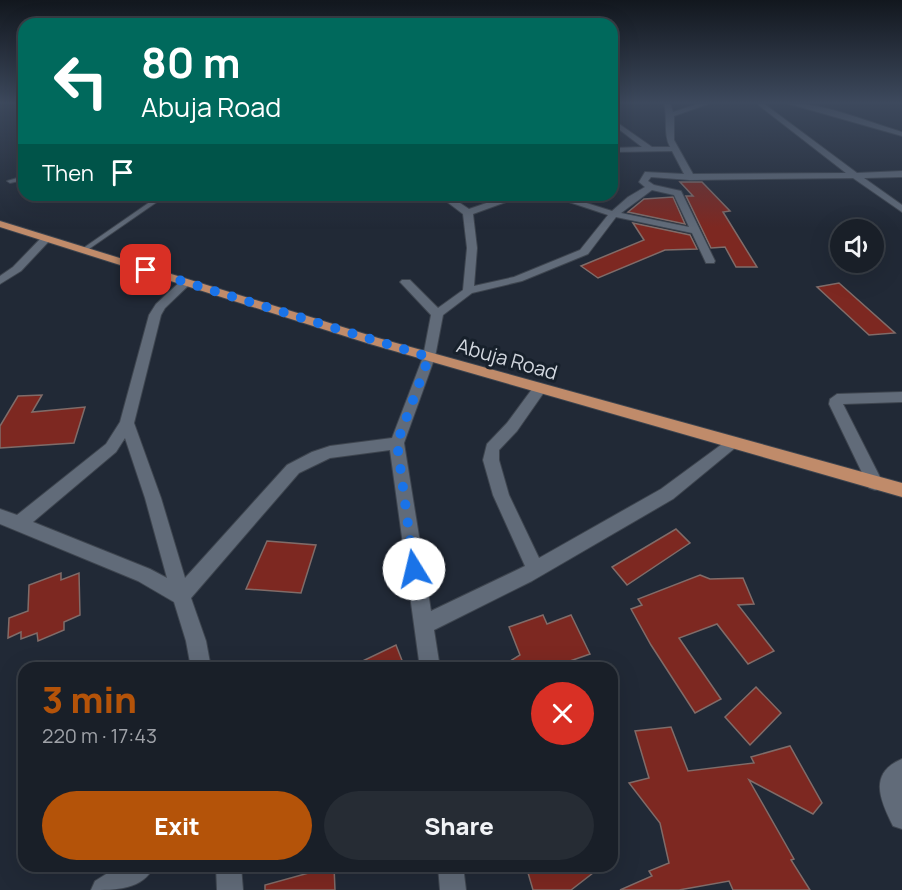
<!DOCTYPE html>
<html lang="en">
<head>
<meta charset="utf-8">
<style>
	body { margin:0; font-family:Manrope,sans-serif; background:#262c34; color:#f1f3f6; height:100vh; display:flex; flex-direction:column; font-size:22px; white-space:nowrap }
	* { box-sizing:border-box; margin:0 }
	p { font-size:20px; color:#9fa2a8 }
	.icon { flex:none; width:33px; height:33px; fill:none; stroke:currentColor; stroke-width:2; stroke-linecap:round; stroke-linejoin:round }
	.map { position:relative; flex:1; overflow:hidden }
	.sheet { position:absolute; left:18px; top:662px; width:600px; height:210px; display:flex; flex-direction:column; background:#191f28; border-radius:18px; box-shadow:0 6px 24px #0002,0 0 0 2px #373d45 }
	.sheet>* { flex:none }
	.guide { position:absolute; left:18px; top:18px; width:600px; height:183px; border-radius:18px; box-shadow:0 6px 24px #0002,0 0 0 2px #373d45; background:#00695c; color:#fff; overflow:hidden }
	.fabs { position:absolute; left:830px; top:219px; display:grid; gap:12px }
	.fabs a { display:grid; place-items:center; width:54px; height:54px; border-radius:50%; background:#191f28; box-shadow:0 6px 24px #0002,0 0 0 2px #373d45; font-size:30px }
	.pin { position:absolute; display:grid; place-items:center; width:51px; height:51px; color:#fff; margin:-26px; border-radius:12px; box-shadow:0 3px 9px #0006 }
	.me { position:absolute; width:66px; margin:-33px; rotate:351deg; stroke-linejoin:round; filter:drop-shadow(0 0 4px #0008) }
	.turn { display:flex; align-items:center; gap:21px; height:126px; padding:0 24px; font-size:27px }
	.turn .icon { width:78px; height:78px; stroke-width:2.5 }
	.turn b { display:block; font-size:42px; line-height:51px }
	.then { display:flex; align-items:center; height:57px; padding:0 24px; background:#0003; gap:12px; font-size:22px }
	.round { display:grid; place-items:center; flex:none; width:63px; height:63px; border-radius:32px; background:#262c34 }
	.headline { display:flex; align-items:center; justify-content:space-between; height:102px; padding:0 24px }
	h1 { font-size:36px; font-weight:800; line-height:45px; color:#b45309 }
	.primary-button { display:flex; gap:12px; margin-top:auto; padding:12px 24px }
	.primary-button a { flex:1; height:69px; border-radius:36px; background:#b45309; color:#fff; font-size:24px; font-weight:800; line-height:69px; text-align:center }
	.primary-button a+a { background:#262c34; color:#f1f3f6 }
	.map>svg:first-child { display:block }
	.building { fill:#7d2821; stroke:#806c69; stroke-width:1.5 }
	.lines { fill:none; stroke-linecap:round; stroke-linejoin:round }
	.lane-casing { stroke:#3e454f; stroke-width:2 }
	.street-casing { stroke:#3e454f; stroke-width:2 }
	.primary-casing { stroke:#3e454f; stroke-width:2 }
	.lane { fill:#616b79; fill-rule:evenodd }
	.street { fill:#616b79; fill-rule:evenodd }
	.primary { fill:#c08b6a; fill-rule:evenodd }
	.route { stroke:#1a73e8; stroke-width:10; stroke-dasharray:0 18 }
	.labels { text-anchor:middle; stroke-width:6; stroke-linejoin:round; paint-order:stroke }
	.street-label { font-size:20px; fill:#d2d7df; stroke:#17202b }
</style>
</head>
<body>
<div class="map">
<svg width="902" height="890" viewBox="0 0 902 890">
	<rect width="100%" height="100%" fill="#212936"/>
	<!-- building -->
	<g class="building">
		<path d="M680,182H702L730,211L723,212L757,267H736L725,247L711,248L686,196H693Z"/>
		<path d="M673,197L685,224L628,212L644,199Z"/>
		<path d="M633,223L690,235L697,249L665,250L598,278L581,266L644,240Z"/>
		<path d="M839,283L895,333L869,335L817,287Z"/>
		<path d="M42,395L32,412L85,407L74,443L0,448V426L18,396Z"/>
		<path d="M676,529L690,543L627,585L612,567Z"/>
		<path d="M267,541L316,545L301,593L246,589Z"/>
		<path d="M61,573V580L79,573L80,615L64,622V630L38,641L37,633L21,639V632L8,638L9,618L28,611L29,585Z"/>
		<path d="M700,575L710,579L743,578L754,604L738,605L774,651L748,664L717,624L679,638L721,699L695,713L651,645L631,609L642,605L638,599Z"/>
		<path d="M543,615L547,624L571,615L590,654L570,661L572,668H499L520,655L509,627Z"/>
		<path d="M396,645L405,668H348Z"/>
		<path d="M756,687L781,713L750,745L725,717Z"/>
		<path d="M671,727L688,771L754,763L751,757L790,746L822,803L813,814L749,780L794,859L791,860L810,890H733L729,881L679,890H620L652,876L649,871L669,863L660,823L629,783L649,778L635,731Z"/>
		<path d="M334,866L335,890H265V885Z"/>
		<path d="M526,866H602L571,890H533Z"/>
	</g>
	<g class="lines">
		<defs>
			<g id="lane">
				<path d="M24,176V180L10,183L7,181Z"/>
				<path d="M160,195H167L86,251H82V249Z"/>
			</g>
			<g id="street">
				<path d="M664,103H670L673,112L701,103H711L674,116V140L693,174L846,173L756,103H763L857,173L902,171V177L864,178L902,205V212L853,178L690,180L651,177L648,181L654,185L681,191L715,261L714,263H706L692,233L616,217L588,254L522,281L472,293L443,315L435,357L404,443L431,611L525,566L493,495L483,460L487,444L507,423L535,385L540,383L547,388L517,431L499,450V460L509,495L539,558L661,489L729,439H739L741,443L673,499L532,581L434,630L440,668H420L390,450L330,458L299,473L191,598L206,641L211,668H191L186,641L174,602L138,581L0,524V509L17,515L106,444L120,422L149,315L156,304L182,280H190V284L165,308L161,315L134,423L161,498L185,578L287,465L312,452L330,446L392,438L423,357L431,315L400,282L402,280H410L438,308L463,290L467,248L463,214L438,195H448L469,209L504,197L542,195L506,202L473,214L477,248L474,286L514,277L580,250L608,215L548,195H561L612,211L628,197L645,187L639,182L645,172L684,174L672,151L612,152V148L642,147L612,124V119L652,147H670C663,134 668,118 664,103ZM652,190L674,195L689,227L621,213ZM125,438L145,498L167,578L150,569L33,522L116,452Z"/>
				<path d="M786,103C825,103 865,121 902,132V136Z"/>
				<path d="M366,195H403C395,200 374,200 366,195Z"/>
				<path d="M43,236L52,238L21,271L0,284V276L13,267Z"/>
				<path d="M902,392V402L843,404L883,483L881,488L875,490L869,488L867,483L829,404L830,399L837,394Z"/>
				<path d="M902,759V829L893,826C880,800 868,773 902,759Z"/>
				<path d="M119,866H154C143,890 115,890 91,890L95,881Z"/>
				<path d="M216,866H241L243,890H217Z"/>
				<path d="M438,866H463L466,890H440Z"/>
			</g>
			<path id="primary" d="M0,221L378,338L902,483V497L370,344L0,227Z"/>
		</defs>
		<!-- lane casing -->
		<use href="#lane" class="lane-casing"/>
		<!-- street casing -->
		<use href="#street" class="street-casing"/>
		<!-- primary casing -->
		<use href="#primary" class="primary-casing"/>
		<!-- lane -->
		<use href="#lane" class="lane"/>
		<!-- street -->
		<use href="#street" class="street"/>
		<!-- primary -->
		<use href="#primary" class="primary"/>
	</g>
	<!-- sky -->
	<linearGradient id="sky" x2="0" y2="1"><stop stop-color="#12171e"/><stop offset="0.45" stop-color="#3d495d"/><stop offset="1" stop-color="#3d495d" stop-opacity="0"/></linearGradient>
	<rect width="902" height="228" fill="url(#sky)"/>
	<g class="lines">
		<!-- route -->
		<path class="route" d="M146,270L429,357L397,443L414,569"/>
	</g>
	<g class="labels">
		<!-- street labels -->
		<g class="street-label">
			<text transform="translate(507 359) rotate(16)" y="7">Abuja Road</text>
		</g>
	</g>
</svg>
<div class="fabs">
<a><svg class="icon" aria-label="sound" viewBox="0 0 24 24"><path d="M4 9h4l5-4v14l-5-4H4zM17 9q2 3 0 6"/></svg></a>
</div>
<div class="pin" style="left:146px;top:270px;background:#d93025"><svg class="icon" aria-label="arrive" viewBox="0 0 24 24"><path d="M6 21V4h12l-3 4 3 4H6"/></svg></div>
<svg class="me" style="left:414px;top:569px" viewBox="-20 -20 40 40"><circle r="19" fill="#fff"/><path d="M0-13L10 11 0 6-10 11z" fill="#1a73e8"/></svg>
<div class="guide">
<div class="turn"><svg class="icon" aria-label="left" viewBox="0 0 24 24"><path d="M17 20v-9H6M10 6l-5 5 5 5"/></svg><div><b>80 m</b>Abuja Road</div></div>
<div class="then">Then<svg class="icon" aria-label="arrive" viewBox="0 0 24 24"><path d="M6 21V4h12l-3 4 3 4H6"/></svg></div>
</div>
<section class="sheet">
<div class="headline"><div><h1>3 min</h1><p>220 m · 17:43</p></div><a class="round" style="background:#d93025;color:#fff"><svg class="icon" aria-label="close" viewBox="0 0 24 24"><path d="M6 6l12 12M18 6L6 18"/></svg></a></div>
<div class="primary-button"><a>Exit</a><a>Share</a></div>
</section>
</div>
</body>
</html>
